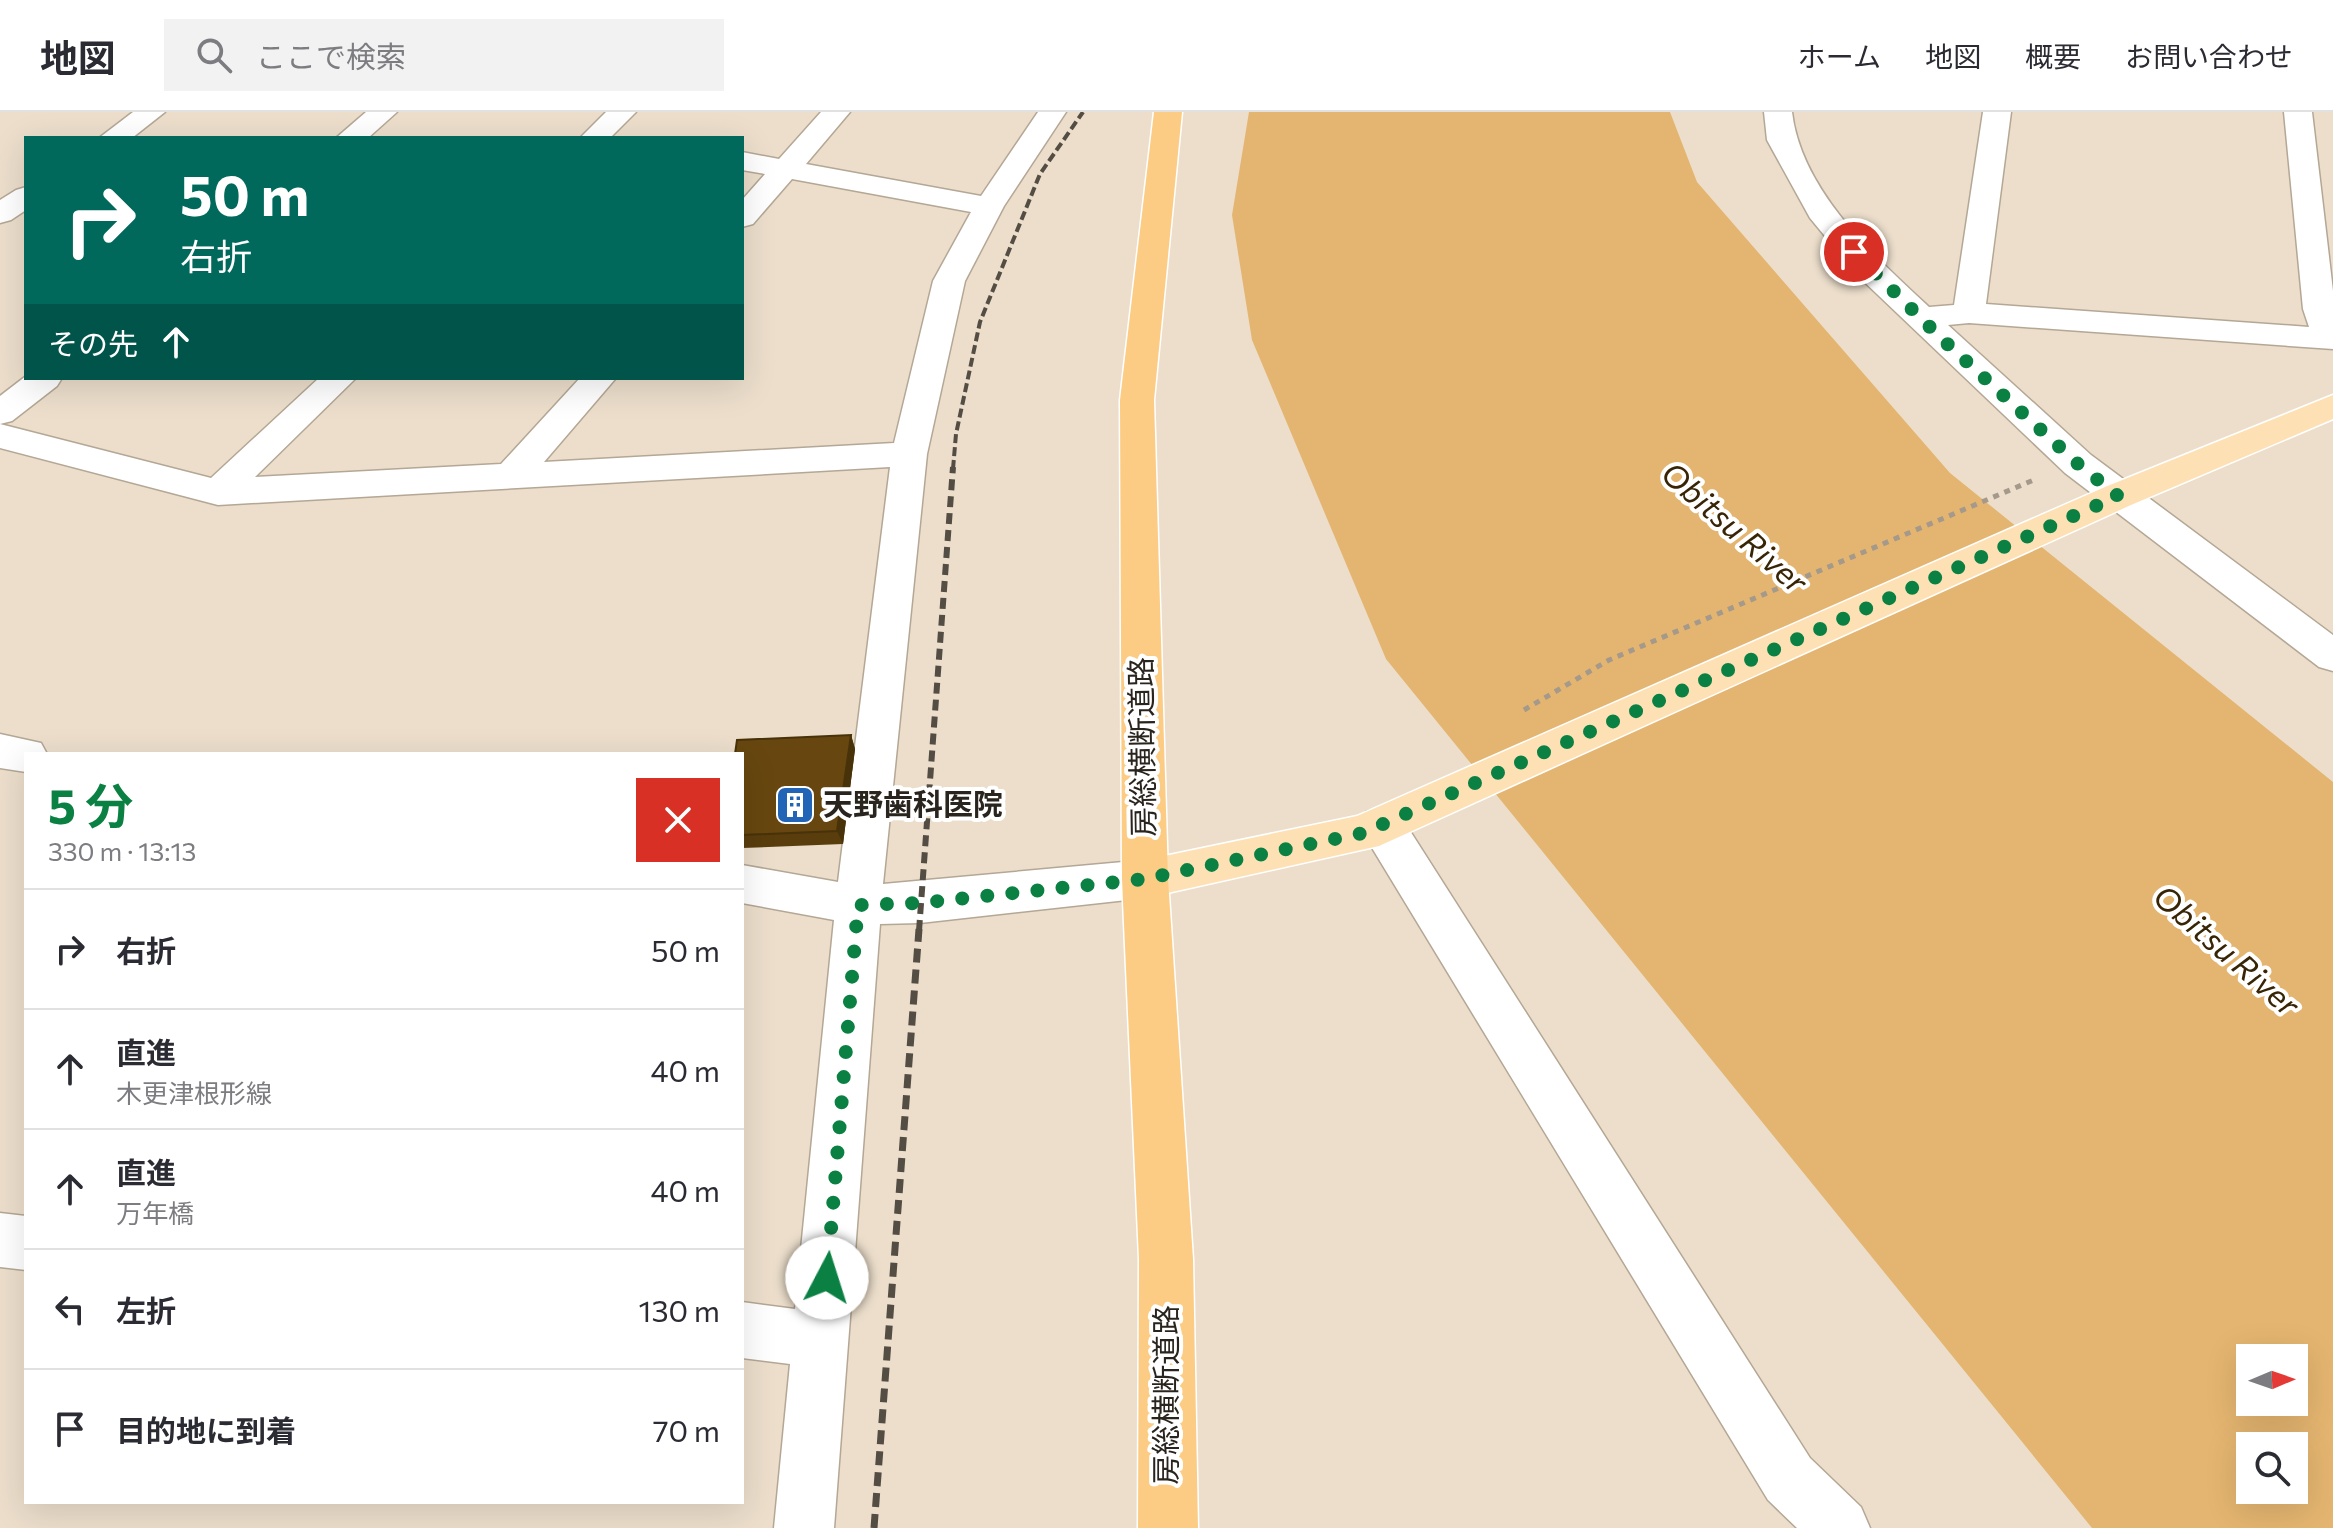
<!DOCTYPE html>
<html lang="ja">
<head>
<meta charset="utf-8">
<style>
	body { margin:0; font-family:Commissioner,"Noto Sans JP",sans-serif; background:#f2f2f3; color:#2b2b33; height:100vh; display:flex; flex-direction:column; font-size:30px; white-space:nowrap }
	* { box-sizing:border-box; margin:0 }
	p { font-size:26px; color:#7c7c81 }
	.icon { flex:none; width:44px; height:44px; fill:none; stroke:currentColor; stroke-width:2; stroke-linecap:round; stroke-linejoin:round }
	.map { position:relative; flex:1; overflow:hidden }
	.side { position:absolute; left:24px; top:640px; width:720px; height:752px; display:flex; flex-direction:column; background:#fff; border-radius:0px; box-shadow:0 8px 32px #0002 }
	.side>* { flex:none }
	.hud { position:absolute; left:24px; top:24px; width:720px; height:244px; border-radius:0px; box-shadow:0 8px 32px #0002; background:#00695c; color:#fff; overflow:hidden }
	.needle { width:52px; rotate:88deg }
	.fabs { position:absolute; left:2236px; top:1232px; display:grid; gap:16px }
	.fabs a { display:grid; place-items:center; width:72px; height:72px; border-radius:0px; background:#fff; box-shadow:0 8px 32px #0002; font-size:40px }
	.pin { position:absolute; display:grid; place-items:center; width:68px; height:68px; color:#fff; margin:-34px; border:4px solid #fff; border-radius:50%; box-shadow:0 2px 8px #0007 }
	.me { position:absolute; width:88px; margin:-44px; rotate:5deg; stroke-linejoin:round; filter:drop-shadow(0 0 6px #0008) }
	.turn { display:flex; align-items:center; gap:28px; height:168px; padding:0 24px; font-size:36px }
	.turn .icon { width:104px; height:104px; stroke-width:2.5 }
	.turn b { display:block; font-size:56px; line-height:68px }
	.then { display:flex; align-items:center; height:76px; padding:0 24px; background:#0003; gap:16px; font-size:30px }
	.round { display:grid; place-items:center; flex:none; width:84px; height:84px; border-radius:0px; background:#f2f2f3 }
	.overview { display:flex; align-items:center; justify-content:space-between; height:136px; padding:0 24px }
	h1 { font-size:48px; font-weight:700; line-height:60px; color:#0b8043 }
	ul { padding:0; list-style:none }
	li { display:flex; align-items:center; gap:24px; height:120px; padding:0 24px; border-top:2px solid #e1e1e2 }
	li div { flex:1 }
	li b { display:block; font-size:30px }
	li em { font-style:normal }
	header { display:flex; align-items:center; gap:48px; box-sizing:border-box; height:112px; padding:0 40px; background:#fff; border-bottom:2px solid #e1e1e2 }
	header strong { font-size:38px }
	nav { display:flex; gap:44px; margin-inline-start:auto; font-size:28px }
	.search { width:560px; height:72px; background:#f2f2f3; display:flex; align-items:center; gap:20px; box-sizing:border-box; padding:0 28px; border-radius:0px; color:#7c7c81; font-size:30px }
	.map>svg:first-child { display:block }
	.water { fill:#e4b570; fill-rule:evenodd }
	.lines { fill:none; stroke-linecap:round; stroke-linejoin:round }
	.minor-casing { stroke:#b4a795; stroke-width:3 }
	.major-casing { stroke:#fff; stroke-width:3 }
	.highway-casing { stroke:#fff; stroke-width:3 }
	.path { stroke:#a4998a; stroke-width:5; stroke-dasharray:6 6; stroke-linecap:butt }
	.minor { fill:#fff; fill-rule:evenodd }
	.major { fill:#fee0b5; fill-rule:evenodd }
	.highway { fill:#fdcc84; fill-rule:evenodd }
	.rail-far2 { stroke:#544d44; stroke-width:4; stroke-dasharray:9 4; stroke-linecap:butt }
	.rail-far1 { stroke:#544d44; stroke-width:6; stroke-dasharray:11 6; stroke-linecap:butt }
	.rail { stroke:#544d44; stroke-width:7; stroke-dasharray:14 7; stroke-linecap:butt }
	.wall { fill:#593d0d }
	.shaded-wall { fill:#48320a }
	.building { fill:#67470f; stroke:#48320a; stroke-width:2 }
	.route { stroke:#0b8043; stroke-width:14; stroke-dasharray:0 25.2 }
	.labels { text-anchor:middle; stroke-width:8; stroke-linejoin:round; paint-order:stroke }
	.street-label { font-size:30px; fill:#29241d; stroke:#fff }
	.poi-label { font-size:30px; font-weight:bold; fill:#29241d; stroke:#fff; text-anchor:start }
	.water-label { font-size:32px; font-style:italic; fill:#382506; stroke:#fff }
</style>
</head>
<body>
<header>
<strong>地図</strong>
<div class="search"><svg class="icon" aria-label="search" viewBox="0 0 24 24"><circle cx="10" cy="10" r="6"/><path d="M15 15l6 6"/></svg>ここで検索</div>
<nav><a>ホーム</a><a>地図</a><a>概要</a><a>お問い合わせ</a></nav>
</header>
<div class="map">
<svg width="2333" height="1416" viewBox="0 0 2333 1416">
	<rect width="100%" height="100%" fill="#ecdecb"/>
	<!-- water -->
	<path class="water" d="M1249,0H1670L1697,70L1950,361L2333,670V1416H2092L1386,547L1252,228L1232,103ZM2250,1246H2294V1290H2250ZM2250,1334H2294V1378H2250Z"/>
	<g class="lines">
		<defs>
			<g id="minor">
				<path d="M133,0H165L132,26H99Z"/>
				<path d="M366,0H397L368,26H336Z"/>
				<path d="M606,0H636L610,26H580Z"/>
				<path d="M821,0H850L806,52L981,84L1038,0H1066L1004,94L965,169L927,342L883,772L1145,748L1161,753L1168,767L1161,781L1145,786L920,811L880,812L834,1416H774L790,1252L742,1246V1190L795,1197L834,808L742,791V753L838,770L890,355L218,393L0,336V312L211,366L319,266H356L255,365L501,352L580,266H616L544,350L894,331L933,169L971,100L792,67L753,112L742,115V88L765,62L742,58V40L779,47Z"/>
				<path d="M1764,0H1792C1801,78 1874,144 1929,195L1954,193L1983,0H2011L1986,192L2309,215L2303,197L2284,0H2312L2333,179V237L1969,211L1948,213L2091,343L2333,523V559L2319,555L2065,361L1857,163L1810,106L1767,28Z"/>
				<path d="M26,75V98L11,108L0,111V88L16,78Z"/>
				<path d="M26,264L62,266L57,274L12,309L0,312V284Z"/>
				<path d="M0,622L41,631L47,642H26V660L0,656Z"/>
				<path d="M1382,695L1398,700L1810,1346L1861,1395L1870,1416H1797L1768,1388L1366,726L1360,713L1366,700Z"/>
				<path d="M0,1101L26,1104V1158L0,1155Z"/>
			</g>
			<path id="major" d="M2333,283V307L2131,393L1379,734L1145,786L1129,781L1122,767L1129,753L1145,748L1357,704L2105,375Z"/>
			<path id="highway" d="M1154,0H1182L1154,288L1168,767L1193,1147L1198,1416H1138L1139,1147L1122,767L1120,288Z"/>
		</defs>
		<!-- minor casing -->
		<use href="#minor" class="minor-casing"/>
		<!-- major casing -->
		<use href="#major" class="major-casing"/>
		<!-- highway casing -->
		<use href="#highway" class="highway-casing"/>
		<!-- path -->
		<path class="path" d="M1524,598L1609,548L2036,367"/>
		<!-- minor -->
		<use href="#minor" class="minor"/>
		<!-- major -->
		<use href="#major" class="major"/>
		<!-- highway -->
		<use href="#highway" class="highway"/>
		<!-- rail-far2 -->
		<path class="rail-far2" d="M953,357L956,322L980,210L1040,62L1083,0"/>
		<!-- rail-far1 -->
		<path class="rail-far1" d="M919,819L953,355"/>
		<!-- rail -->
		<path class="rail" d="M874,1416L919,817"/>
	</g>
	<!-- wall -->
	<path class="wall" d="M851,623L855,637L843,732L742,736V642Z"/>
	<!-- shaded-wall -->
	<path class="shaded-wall" d="M851,623L855,637L843,732L837,719Z"/>
	<!-- building -->
	<path class="building" d="M851,623L837,719L742,723V642H735L737,628Z"/>
	<g class="lines">
		<!-- route -->
		<path class="route" d="M827,1166L858,793L920,791L1145,767L1363,721L2118,384L2078,352L1942,227L1854,140"/>
	</g>
	<!-- icons -->
	<defs>
		<symbol id="building-square" viewBox="-11 -11 22 22"><rect x="-9" y="-9" width="18" height="18" rx="4" fill="#2264b5" stroke="#fff"/><path d="M-4-6H4V6H1V3H-1V6H-4ZM-2.5-4.3h1.7v1.8h-1.7ZM.8-4.3h1.7v1.8H.8ZM-2.5-1h1.7V.8h-1.7ZM.8-1h1.7V.8H.8Z" fill="#fff"/></symbol>
	</defs>
	<g fill-rule="evenodd">
		<use href="#building-square" x="773" y="671" width="44" height="44"/>
	</g>
	<g class="labels">
		<!-- street labels -->
		<g class="street-label">
			<text transform="translate(1143 635) rotate(-91)" y="10">房総横断道路</text>
			<text transform="translate(1167 1283) rotate(-90)" y="10">房総横断道路</text>
		</g>
		<!-- poi labels -->
		<g class="poi-label">
			<text x="823" y="703">天野歯科医院</text>
		</g>
		<!-- water labels -->
		<g class="water-label">
			<text transform="translate(1734 416) rotate(41)" y="11">Obitsu River</text>
			<text transform="translate(2226 839) rotate(41)" y="11">Obitsu River</text>
		</g>
	</g>
</svg>
<div class="fabs">
<a><svg class="needle" viewBox="-14 -14 28 28"><path d="M0-13l5 13h-10z" fill="#e53935"/><path d="M0 13l5-13h-10z" fill="#7c7c81"/></svg></a>
<a><svg class="icon" aria-label="search" viewBox="0 0 24 24"><circle cx="10" cy="10" r="6"/><path d="M15 15l6 6"/></svg></a>
</div>
<div class="pin" style="left:1854px;top:140px;background:#d93025"><svg class="icon" aria-label="arrive" viewBox="0 0 24 24"><path d="M6 21V4h12l-3 4 3 4H6"/></svg></div>
<svg class="me" style="left:827px;top:1166px" viewBox="-20 -20 40 40"><circle r="19" fill="#fff"/><path d="M0-13L10 11 0 6-10 11z" fill="#0b8043"/></svg>
<div class="hud">
<div class="turn"><svg class="icon" aria-label="right" viewBox="0 0 24 24"><path d="M7 20v-9h11M14 6l5 5-5 5"/></svg><div><b>50 m</b>右折</div></div>
<div class="then">その先<svg class="icon" aria-label="ahead" viewBox="0 0 24 24"><path d="M12 20V5M6 11l6-6 6 6"/></svg></div>
</div>
<section class="side">
<div class="overview"><div><h1>5 分</h1><p>330 m · 13:13</p></div><a class="round" style="background:#d93025;color:#fff"><svg class="icon" aria-label="close" viewBox="0 0 24 24"><path d="M6 6l12 12M18 6L6 18"/></svg></a></div>
<ul>
<li><svg class="icon" aria-label="right" viewBox="0 0 24 24"><path d="M7 20v-9h11M14 6l5 5-5 5"/></svg><div><b>右折</b></div><em>50 m</em></li>
<li><svg class="icon" aria-label="ahead" viewBox="0 0 24 24"><path d="M12 20V5M6 11l6-6 6 6"/></svg><div><b>直進</b><p>木更津根形線</p></div><em>40 m</em></li>
<li><svg class="icon" aria-label="ahead" viewBox="0 0 24 24"><path d="M12 20V5M6 11l6-6 6 6"/></svg><div><b>直進</b><p>万年橋</p></div><em>40 m</em></li>
<li><svg class="icon" aria-label="left" viewBox="0 0 24 24"><path d="M17 20v-9H6M10 6l-5 5 5 5"/></svg><div><b>左折</b></div><em>130 m</em></li>
<li><svg class="icon" aria-label="arrive" viewBox="0 0 24 24"><path d="M6 21V4h12l-3 4 3 4H6"/></svg><div><b>目的地に到着</b></div><em>70 m</em></li>
</ul>
</section>
</div>
</body>
</html>
